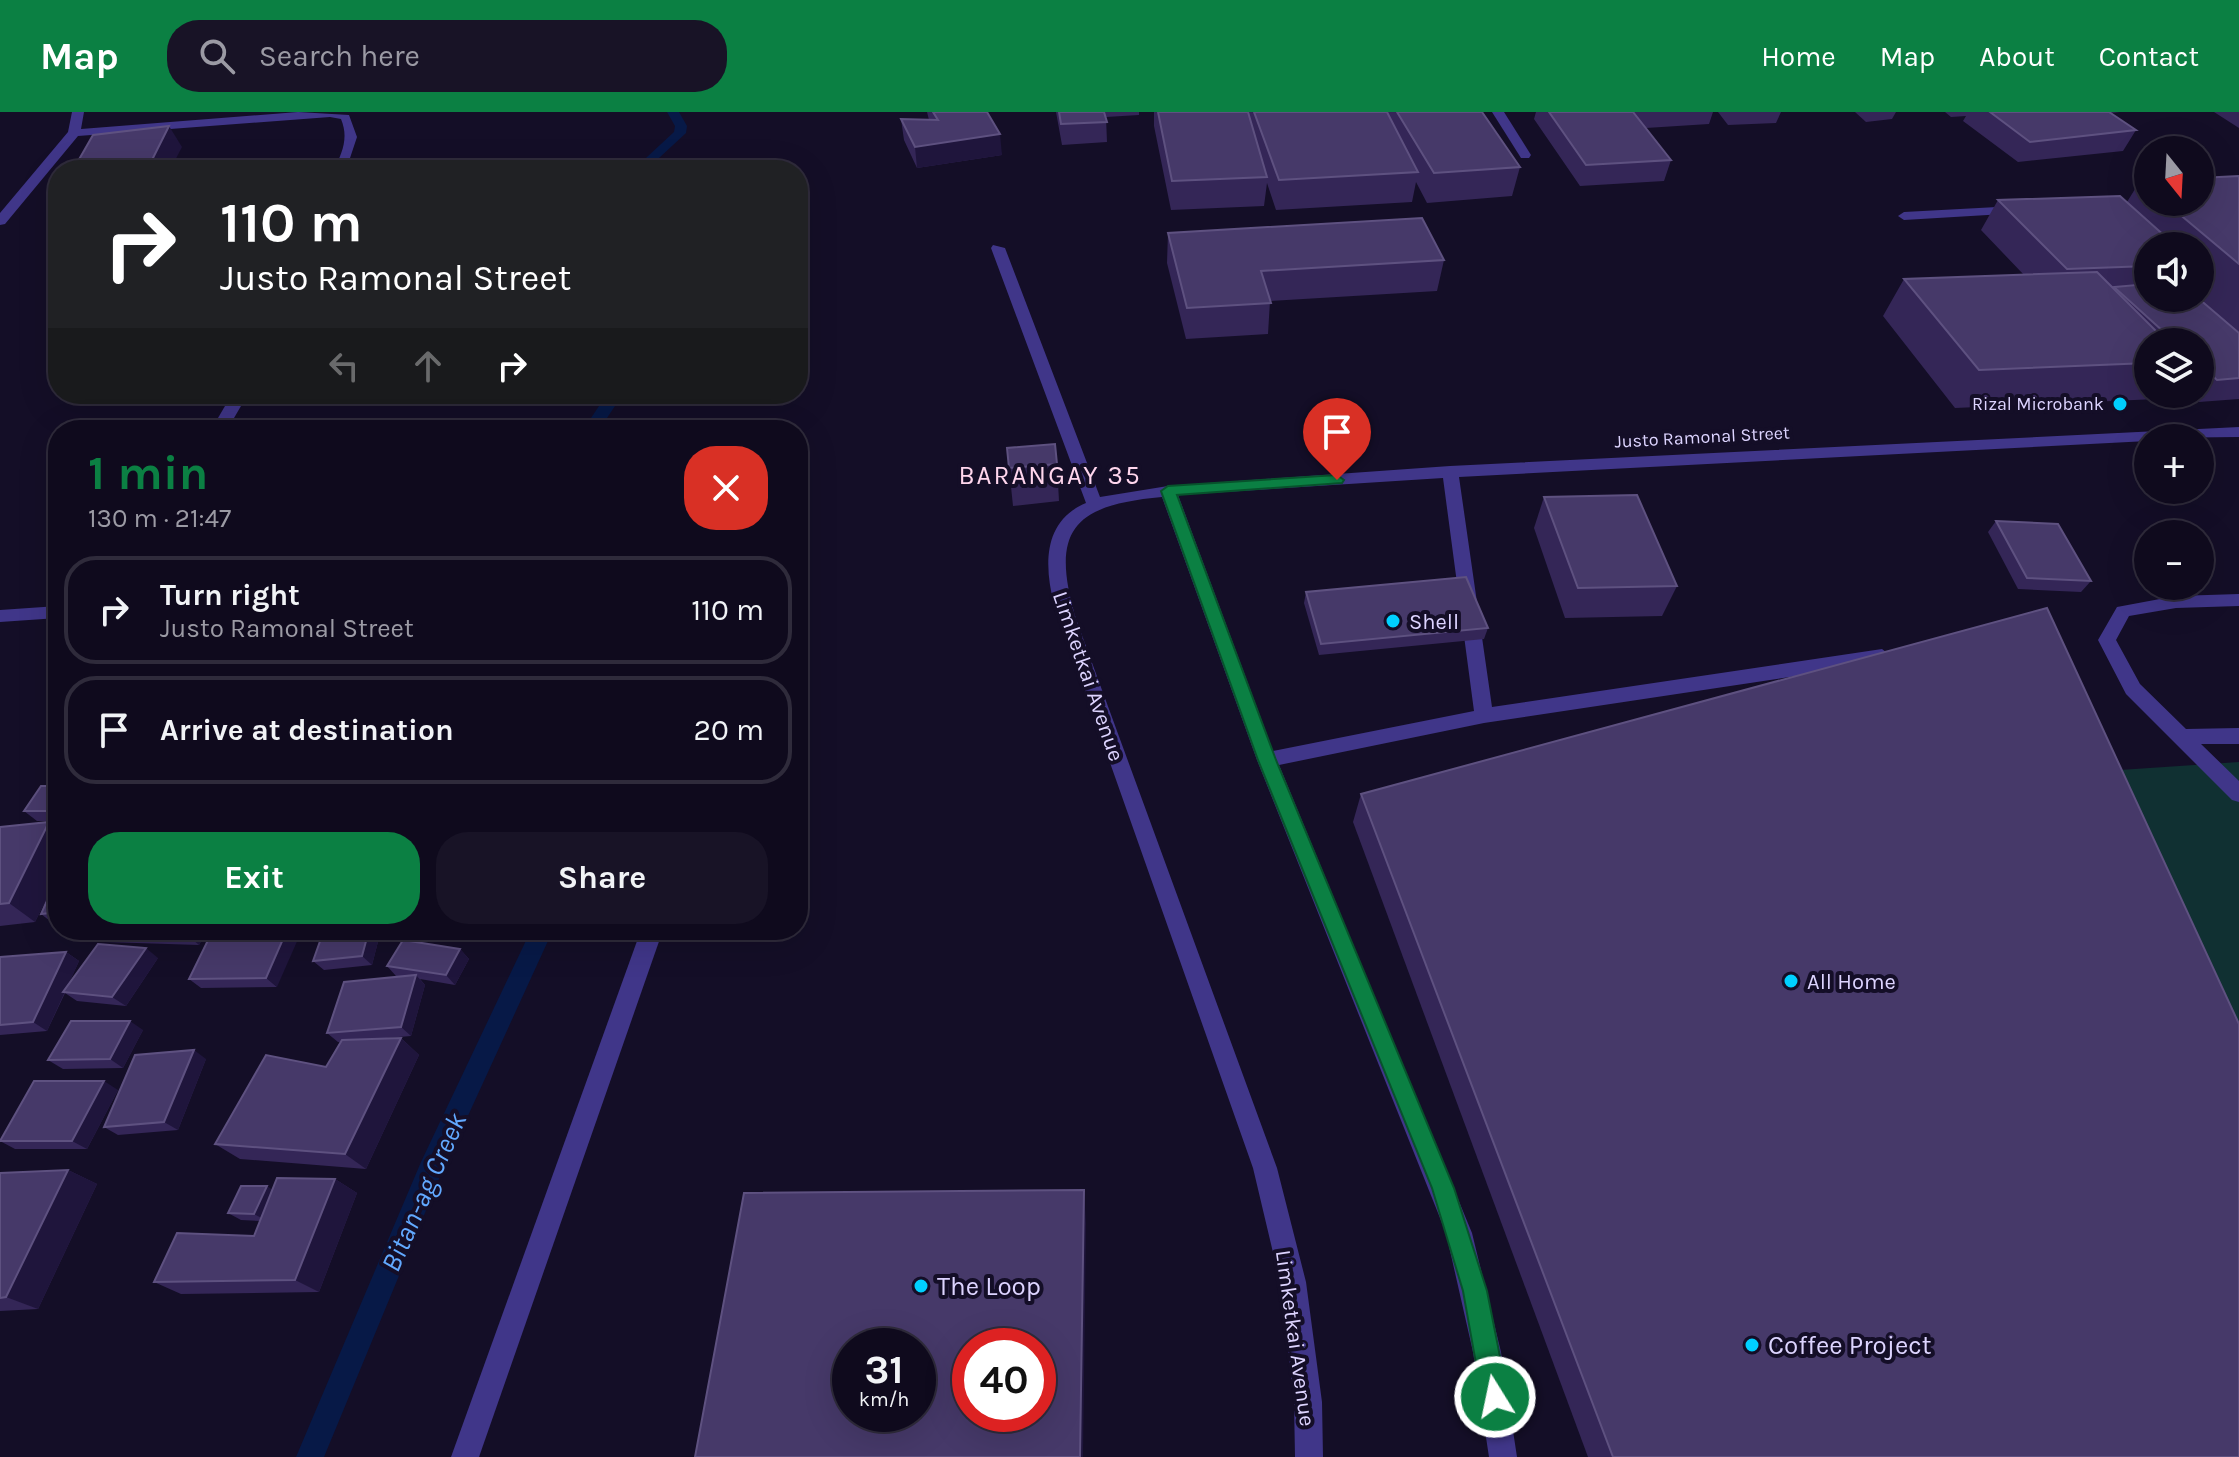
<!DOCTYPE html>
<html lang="en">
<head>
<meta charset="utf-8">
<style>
	body { margin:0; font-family:Karla,sans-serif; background:#181326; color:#f1f3f6; height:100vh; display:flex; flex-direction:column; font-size:30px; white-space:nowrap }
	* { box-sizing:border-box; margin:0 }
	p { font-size:26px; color:#9b9aa4 }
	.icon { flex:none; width:44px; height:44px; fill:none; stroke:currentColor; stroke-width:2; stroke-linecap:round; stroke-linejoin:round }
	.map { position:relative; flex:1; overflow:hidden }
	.panel { position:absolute; left:48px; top:308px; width:760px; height:520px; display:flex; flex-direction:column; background:#0f0a1d; border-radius:32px; box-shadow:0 8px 32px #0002,0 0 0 2px #2f2b3b }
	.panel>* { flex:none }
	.hud { position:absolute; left:48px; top:48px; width:760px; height:244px; border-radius:32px; box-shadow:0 8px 32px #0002,0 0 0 2px #2f2b3b; background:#202124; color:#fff; overflow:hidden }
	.needle { width:52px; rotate:162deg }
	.tools { position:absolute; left:2134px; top:24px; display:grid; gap:16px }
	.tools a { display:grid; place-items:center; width:80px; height:80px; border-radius:50%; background:#0f0a1d; box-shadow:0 8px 32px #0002,0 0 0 2px #2f2b3b; font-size:40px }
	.speed { position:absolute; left:832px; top:1216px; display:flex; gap:16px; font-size:40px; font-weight:700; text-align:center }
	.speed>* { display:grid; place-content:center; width:104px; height:104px; border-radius:50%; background:#0f0a1d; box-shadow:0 8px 32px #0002,0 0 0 2px #2f2b3b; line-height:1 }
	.speed small { font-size:20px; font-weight:400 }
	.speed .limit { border:12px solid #d22; background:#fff; color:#111 }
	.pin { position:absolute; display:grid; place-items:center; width:68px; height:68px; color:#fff; margin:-82px -34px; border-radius:50% 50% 50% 0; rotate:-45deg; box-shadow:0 0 8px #0007 }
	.pin .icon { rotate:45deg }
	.me { position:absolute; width:88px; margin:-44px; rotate:350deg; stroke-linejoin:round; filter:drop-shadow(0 0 6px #0008) }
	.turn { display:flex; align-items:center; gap:28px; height:168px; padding:0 40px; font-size:36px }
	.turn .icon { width:104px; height:104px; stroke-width:2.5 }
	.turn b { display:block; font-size:56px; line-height:68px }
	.lanes { display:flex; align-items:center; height:76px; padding:0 40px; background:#0003; justify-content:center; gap:40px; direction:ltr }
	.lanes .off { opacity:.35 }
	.round { display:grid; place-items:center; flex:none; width:84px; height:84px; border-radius:32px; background:#181326 }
	.head { display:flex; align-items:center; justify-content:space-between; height:136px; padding:0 40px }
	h1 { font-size:48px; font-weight:700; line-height:60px; color:#0b8043 }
	.primary-button { display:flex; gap:16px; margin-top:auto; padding:16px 40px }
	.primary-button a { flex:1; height:92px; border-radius:32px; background:#0b8043; color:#fff; font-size:32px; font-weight:700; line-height:92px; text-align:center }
	.primary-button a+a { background:#181326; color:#f1f3f6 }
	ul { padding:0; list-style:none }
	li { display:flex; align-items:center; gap:24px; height:108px; margin:0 16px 12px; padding:0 24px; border:4px solid #2f2b3b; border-radius:32px }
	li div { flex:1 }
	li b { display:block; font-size:30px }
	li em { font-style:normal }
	header { display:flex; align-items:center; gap:48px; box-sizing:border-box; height:112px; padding:0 40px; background:#0b8043; color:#fff }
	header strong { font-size:38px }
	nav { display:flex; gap:44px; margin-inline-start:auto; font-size:28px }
	.search { width:560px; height:72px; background:#181326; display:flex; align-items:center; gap:20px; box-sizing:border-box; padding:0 28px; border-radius:32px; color:#9b9aa4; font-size:30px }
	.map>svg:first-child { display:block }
	.green { fill:#103032 }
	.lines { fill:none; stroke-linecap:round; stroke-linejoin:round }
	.stream { fill:#071947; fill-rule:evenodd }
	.minor { fill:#403689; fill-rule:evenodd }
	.wall { fill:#342657; fill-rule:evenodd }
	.shaded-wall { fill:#1f153c }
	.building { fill:#463969; stroke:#5e5180; stroke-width:2; fill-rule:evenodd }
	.route { fill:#0b8043; stroke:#07532c; stroke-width:2 }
	.poi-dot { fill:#00d0ff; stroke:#140e27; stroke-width:3 }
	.labels { text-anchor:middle; stroke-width:8; stroke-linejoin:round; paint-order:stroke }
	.far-poi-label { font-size:18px; fill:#ddd4ff; stroke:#140e27; text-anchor:end }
	.far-street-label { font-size:18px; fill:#ddd4ff; stroke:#140e27 }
	.poi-label { font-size:22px; fill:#ddd4ff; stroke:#140e27; text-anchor:start }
	.street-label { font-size:22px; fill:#ddd4ff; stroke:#140e27 }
	.quarter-label { font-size:26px; letter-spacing:2px; fill:#ffd6ed; stroke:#140e27 }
	.near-poi-label { font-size:26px; fill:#ddd4ff; stroke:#140e27; text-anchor:start }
	.near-water-label { font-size:28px; font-style:italic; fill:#62a9ff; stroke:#140e27 }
</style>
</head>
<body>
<header>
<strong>Map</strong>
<div class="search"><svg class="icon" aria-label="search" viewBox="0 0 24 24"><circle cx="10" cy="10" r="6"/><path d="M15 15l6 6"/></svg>Search here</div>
<nav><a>Home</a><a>Map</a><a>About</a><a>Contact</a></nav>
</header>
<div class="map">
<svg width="2239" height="1345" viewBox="0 0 2239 1345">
	<rect width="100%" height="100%" fill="#140e27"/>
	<!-- green -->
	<path class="green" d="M2239,650V972L2105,659Z"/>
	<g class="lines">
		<!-- stream -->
		<g class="stream">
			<path d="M667,0H679L687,14L686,21L646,58H633L674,20L675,14Z"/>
			<path d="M607,282H623L599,318H583Z"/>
			<path d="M531,818H553L439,1067L324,1345H296L421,1050Z"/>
		</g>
		<!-- minor -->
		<g class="minor">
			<path d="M72,0H84L81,17L298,0L349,3L357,25L346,58H334C342,41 349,26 341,7L330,5L78,24L5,112L0,113V101L68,20Z"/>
			<path d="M1492,0H1504L1531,43L1529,46H1521Z"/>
			<path d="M2016,94L2022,98L2021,101L1904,108L1898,104L1904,100Z"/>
			<path d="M993,133L1005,136L1100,385L1168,374L1450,354L2239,315V325L2148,326V329L1459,365L1492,595L1882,537L1891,544L1882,551L1484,611L1279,653L1472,1121L1501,1240L1517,1345H1489L1473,1240L1446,1121L1257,648L1162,385C1072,393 1050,419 1076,507L1277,1056L1306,1170L1322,1290L1323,1345H1295L1294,1290L1280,1170L1253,1056L1054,492C1044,453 1043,409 1086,391L991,136ZM1443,366L1474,599L1273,639L1178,383Z"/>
			<path d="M232,282H248L227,318H211Z"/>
			<path d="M2239,482V494L2176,496L2129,504L2116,528L2140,572L2186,617L2239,616V632H2201L2239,669V690L2232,688L2126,582L2098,528L2117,495L2176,484Z"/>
			<path d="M58,494V506L0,510V498Z"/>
			<path d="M641,818H663L479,1345H451Z"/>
		</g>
	</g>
	<!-- wall -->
	<g class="wall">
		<path d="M927,0H987L1002,43L917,56L904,28L901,7L929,8Z"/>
		<path d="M1056,0H1139V3L1106,5L1107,30L1062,33Z"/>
		<path d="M1154,0H1482L1520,55L1512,84L1427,91L1416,70L1412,90L1276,98L1267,71L1264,94L1171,98L1154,14Z"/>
		<path d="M1536,0H1713L1709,12L1646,16L1671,48L1664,69L1580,74L1534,7Z"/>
		<path d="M1718,0H1781L1776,11L1728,13Z"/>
		<path d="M1855,0H1896L1892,7L1866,10Z"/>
		<path d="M1945,0H2120L2111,1L2136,18L2123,39L2018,50L1963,9L1966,4L1951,5Z"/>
		<path d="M2214,0H2239V16Z"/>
		<path d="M2239,64V287L2199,290L2190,282H2200V230H2148V282H2162L2157,287L1955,296L1883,204L1904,167L2024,163L1981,118L1998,88L2127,90L2140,69H2148V90H2200ZM2148,134H2200V186H2148Z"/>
		<path d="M1168,121L1444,148L1437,179L1270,189L1268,222L1186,227L1167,151Z"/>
		<path d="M1007,336L1057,352L1059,389L1013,394Z"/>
		<path d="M1544,385L1677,474L1662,504L1565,506L1534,416Z"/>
		<path d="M1996,409L2091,469L2081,480L2018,477L1988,420Z"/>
		<path d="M1306,480L1488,516L1484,527L1319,543L1304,491Z"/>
		<path d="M58,674V709H37L24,699Z"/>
		<path d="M1361,682L2239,1345H1588L1353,710Z"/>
		<path d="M0,715L58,717V763L35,810L0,814Z"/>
		<path d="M58,764V811L54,812L41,802Z"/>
		<path d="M89,818H207L199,833L105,830Z"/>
		<path d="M213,818L277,875L201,876L189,867Z"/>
		<path d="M381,818L372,853L324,858L313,849Z"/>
		<path d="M406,818H451L450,820Z"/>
		<path d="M460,837L469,847L455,873L420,867L425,873L411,924L375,927L401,926L419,943L366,1057L240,1047L215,1032L326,955L340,930H338L327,921L401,864H396L387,854Z"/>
		<path d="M66,840L79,849L68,873L158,846L126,894L77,889L65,881L47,919L0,923V845Z"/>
		<path d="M143,918L123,956L63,957L48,948Z"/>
		<path d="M206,947L178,1018L118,1023L104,1015Z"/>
		<path d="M118,978L87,1037H15L0,1029Z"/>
		<path d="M68,1058L97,1072L38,1197L0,1199V1061Z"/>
		<path d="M335,1067L357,1081L319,1180L181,1182L154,1170L254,1124L260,1109L241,1108L228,1101L273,1078Z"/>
	</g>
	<!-- shaded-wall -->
	<g class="shaded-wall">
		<path d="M169,14L182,35L170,58H147Z"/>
		<path d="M1000,22L1002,43L917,56L915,35Z"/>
		<path d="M49,710L58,717V763L35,810L9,791Z"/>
		<path d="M181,818H207L199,833Z"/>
		<path d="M287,818H302L277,875L266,866Z"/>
		<path d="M369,818H381L372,853L362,844Z"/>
		<path d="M146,836L158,846L126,894L112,885Z"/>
		<path d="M460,837L469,847L455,873L446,863Z"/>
		<path d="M66,840L79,849L47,919L33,910Z"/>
		<path d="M416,863L425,873L411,924L401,915Z"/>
		<path d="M130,909L143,918L123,956L110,947Z"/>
		<path d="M401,926L419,943L366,1057L345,1042Z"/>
		<path d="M194,938L206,947L178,1018L164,1010Z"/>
		<path d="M104,969L118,978L87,1037L72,1029Z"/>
		<path d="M68,1058L97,1072L38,1197L6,1185Z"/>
		<path d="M335,1067L357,1081L319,1180L295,1168Z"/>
		<path d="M267,1074L279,1082L267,1109L254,1102Z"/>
		<path d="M1084,1078L1086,1111L1083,1345H1080Z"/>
	</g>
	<!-- building -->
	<g class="building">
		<path d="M933,0H987L1000,22L915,35L901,7L938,8Z"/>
		<path d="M1059,0H1104L1107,10L1061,12Z"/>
		<path d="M1158,0H1248L1267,65L1172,69Z"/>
		<path d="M1254,0H1387L1418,60L1279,68Z"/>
		<path d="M1397,0H1482L1520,55L1434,61Z"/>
		<path d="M1549,0H1633L1671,48L1586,53Z"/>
		<path d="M1990,0H2109L2136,18L2030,30Z"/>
		<path d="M169,14L147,58H73L93,23Z"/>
		<path d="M2239,64V152L2165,90H2200V66Z"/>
		<path d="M2140,69H2148V76Z"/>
		<path d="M2120,84L2176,134H2148V154L2067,157L1998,88Z"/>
		<path d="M1422,106L1444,148L1261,159L1271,191L1187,196L1168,121Z"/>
		<path d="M2097,160L2167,230H2148V251L1979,258L1904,167Z"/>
		<path d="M2148,172V186H2198L2239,221V266L2217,268L2200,253V230H2175L2114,175Z"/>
		<path d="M1055,332L1057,352L1009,356L1007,336Z"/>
		<path d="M1637,383L1677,474L1578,476L1544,385Z"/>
		<path d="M1996,409L2058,412L2091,469L2027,466Z"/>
		<path d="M1466,465L1488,516L1321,532L1306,480Z"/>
		<path d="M2047,496L2239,912V1345H1613L1361,682Z"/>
		<path d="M41,674H58V699H24Z"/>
		<path d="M49,710L9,791L0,792V715Z"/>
		<path d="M58,764V800L41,802Z"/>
		<path d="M213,818H287L266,866L189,867Z"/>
		<path d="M324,818H369L362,844L313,849Z"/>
		<path d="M403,828L460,837L446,863L387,854Z"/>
		<path d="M98,832L146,836L112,885L63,880Z"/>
		<path d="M66,840L33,910L0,913V845Z"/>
		<path d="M416,863L401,915L327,921L344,870Z"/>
		<path d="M71,909H130L110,947L48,948Z"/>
		<path d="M401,926L345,1042L215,1032L266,943L326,955L342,928Z"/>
		<path d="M194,938L164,1010L104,1015L135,943Z"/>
		<path d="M34,969H104L72,1029H0Z"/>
		<path d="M68,1058L6,1185L0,1186V1061Z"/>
		<path d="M277,1066L335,1067L295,1168L154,1170L177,1121L254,1124Z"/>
		<path d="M241,1074H267L254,1102L228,1101Z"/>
		<path d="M1084,1078L1080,1345H695L744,1081ZM850,1234H918V1302H850ZM970,1234H1038V1302H970Z"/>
	</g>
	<!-- route -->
	<path class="route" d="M1337,363L1344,368L1342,371L1177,383L1276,648L1454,1076L1487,1179L1508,1285L1504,1294L1495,1297L1486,1294L1482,1285L1463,1179L1432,1076L1258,648L1161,379L1168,374Z"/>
	<!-- markers -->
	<g class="poi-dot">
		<circle cx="2120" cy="292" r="8"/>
		<circle cx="1393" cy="509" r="8"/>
		<circle cx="1791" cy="869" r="8"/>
		<circle cx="921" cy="1174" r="8"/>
		<circle cx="1752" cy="1233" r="8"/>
	</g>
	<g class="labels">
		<!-- far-poi labels -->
		<g class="far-poi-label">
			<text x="2104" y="298">Rizal Microbank</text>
		</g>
		<!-- far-street labels -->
		<g class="far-street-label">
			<text transform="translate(1702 325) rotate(-3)" y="6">Justo Ramonal Street</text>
		</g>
		<!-- poi labels -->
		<g class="poi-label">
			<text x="1409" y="517">Shell</text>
			<text x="1807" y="877">All Home</text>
		</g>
		<!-- street labels -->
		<g class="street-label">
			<text transform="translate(1089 564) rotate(71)" y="8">Limketkai Avenue</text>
			<text transform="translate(1296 1226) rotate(82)" y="8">Limketkai Avenue</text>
		</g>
		<!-- quarter labels -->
		<g class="quarter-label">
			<text x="1050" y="372">BARANGAY 35</text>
		</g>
		<!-- near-poi labels -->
		<g class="near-poi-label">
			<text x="937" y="1183">The Loop</text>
			<text x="1768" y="1242">Coffee Project</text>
		</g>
		<!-- near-water labels -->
		<g class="near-water-label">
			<text transform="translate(423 1080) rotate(-66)" y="10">Bitan-ag Creek</text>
		</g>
	</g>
</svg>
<div class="tools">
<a><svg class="needle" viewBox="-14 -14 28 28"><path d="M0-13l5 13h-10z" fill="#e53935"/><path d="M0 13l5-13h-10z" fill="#9b9aa4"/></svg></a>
<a><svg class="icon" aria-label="sound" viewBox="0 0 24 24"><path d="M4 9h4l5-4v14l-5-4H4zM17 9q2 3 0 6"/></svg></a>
<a><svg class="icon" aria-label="layers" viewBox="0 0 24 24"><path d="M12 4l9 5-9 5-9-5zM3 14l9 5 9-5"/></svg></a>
<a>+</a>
<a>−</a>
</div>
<div class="speed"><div>31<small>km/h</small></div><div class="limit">40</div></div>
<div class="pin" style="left:1337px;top:368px;background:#d93025"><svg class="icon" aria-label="arrive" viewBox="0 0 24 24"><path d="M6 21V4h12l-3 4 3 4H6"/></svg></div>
<svg class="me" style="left:1495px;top:1285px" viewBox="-20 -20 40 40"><circle r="17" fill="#0b8043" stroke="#fff" stroke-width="3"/><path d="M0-11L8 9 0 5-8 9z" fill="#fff"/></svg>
<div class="hud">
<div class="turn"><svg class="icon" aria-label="right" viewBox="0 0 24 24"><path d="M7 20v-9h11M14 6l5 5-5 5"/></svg><div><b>110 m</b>Justo Ramonal Street</div></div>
<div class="lanes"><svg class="icon off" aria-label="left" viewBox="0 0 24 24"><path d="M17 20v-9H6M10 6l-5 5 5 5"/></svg><svg class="icon off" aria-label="ahead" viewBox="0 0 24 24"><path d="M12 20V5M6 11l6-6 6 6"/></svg><svg class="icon" aria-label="right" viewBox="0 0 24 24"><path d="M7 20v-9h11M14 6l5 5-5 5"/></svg></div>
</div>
<section class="panel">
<div class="head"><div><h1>1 min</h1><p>130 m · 21:47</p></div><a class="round" style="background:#d93025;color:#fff"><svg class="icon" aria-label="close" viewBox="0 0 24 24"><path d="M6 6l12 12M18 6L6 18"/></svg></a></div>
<ul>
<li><svg class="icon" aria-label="right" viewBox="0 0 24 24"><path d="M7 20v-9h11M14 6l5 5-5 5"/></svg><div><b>Turn right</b><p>Justo Ramonal Street</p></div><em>110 m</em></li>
<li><svg class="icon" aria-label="arrive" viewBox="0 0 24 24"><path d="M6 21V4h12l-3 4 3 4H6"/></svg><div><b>Arrive at destination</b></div><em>20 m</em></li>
</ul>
<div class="primary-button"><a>Exit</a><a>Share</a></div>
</section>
</div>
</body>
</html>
